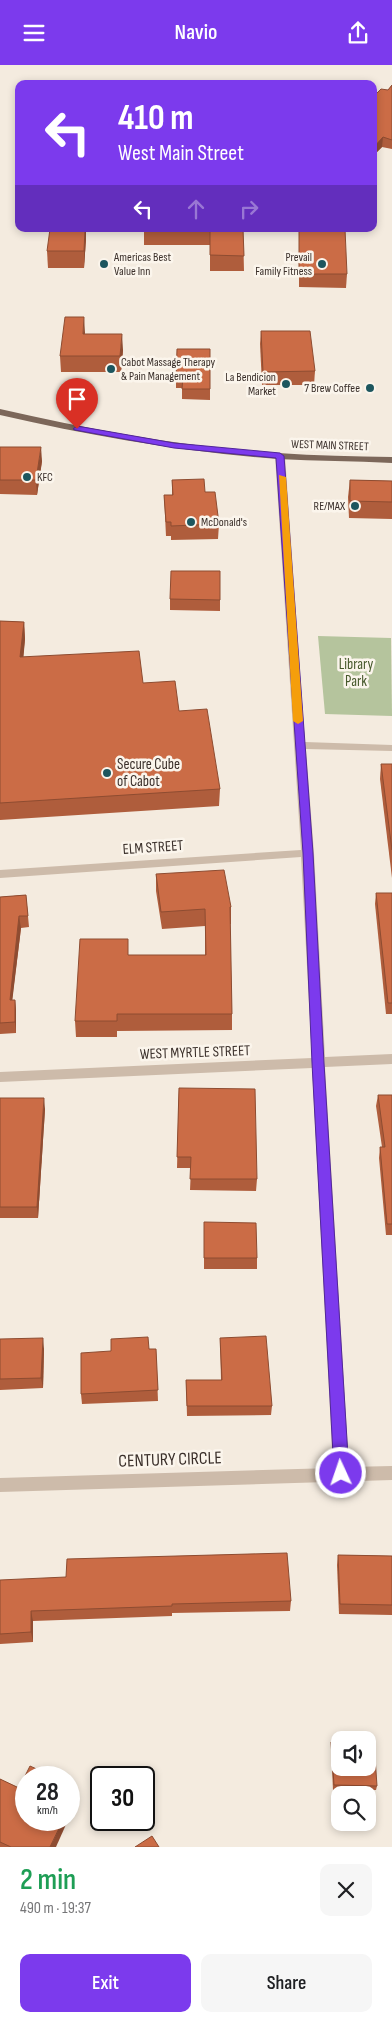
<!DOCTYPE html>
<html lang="en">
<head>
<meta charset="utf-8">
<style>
	body { margin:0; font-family:"Sofia Sans Condensed",sans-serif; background:#f6f6f6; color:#202124; height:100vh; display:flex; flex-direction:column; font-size:19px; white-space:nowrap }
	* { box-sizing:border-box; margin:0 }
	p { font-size:16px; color:#757577 }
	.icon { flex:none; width:28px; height:28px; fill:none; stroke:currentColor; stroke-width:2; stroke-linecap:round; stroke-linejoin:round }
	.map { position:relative; height:1782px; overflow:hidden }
	.details { display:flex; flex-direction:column; background:#fff; flex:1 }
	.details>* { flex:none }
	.hud { position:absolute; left:15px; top:15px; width:362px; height:152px; border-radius:10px; box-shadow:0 2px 8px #0003; background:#7c3aed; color:#fff; overflow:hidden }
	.tools { position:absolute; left:331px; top:1666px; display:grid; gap:10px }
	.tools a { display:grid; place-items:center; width:45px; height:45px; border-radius:10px; background:#fff; box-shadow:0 2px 8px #0003; font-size:25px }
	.speed { position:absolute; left:15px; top:1701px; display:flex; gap:10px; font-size:25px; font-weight:700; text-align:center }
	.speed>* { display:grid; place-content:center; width:65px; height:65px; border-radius:50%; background:#fff; box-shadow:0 2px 8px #0003; line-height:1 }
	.speed small { font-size:12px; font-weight:400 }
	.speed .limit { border:2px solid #111; border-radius:8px; background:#fff; color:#111 }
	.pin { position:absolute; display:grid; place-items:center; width:42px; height:42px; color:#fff; margin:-51px -21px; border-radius:50% 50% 50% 0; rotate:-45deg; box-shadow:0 0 5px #0007 }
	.pin .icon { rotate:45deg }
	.me { position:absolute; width:55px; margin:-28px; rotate:357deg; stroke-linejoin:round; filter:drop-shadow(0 0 4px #0008) }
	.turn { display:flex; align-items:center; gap:18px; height:105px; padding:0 20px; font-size:22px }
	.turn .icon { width:65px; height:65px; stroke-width:2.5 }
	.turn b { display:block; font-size:35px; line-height:42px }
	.lanes { display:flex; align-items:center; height:48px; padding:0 20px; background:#0003; justify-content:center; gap:25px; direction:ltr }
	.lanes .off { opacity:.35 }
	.round { display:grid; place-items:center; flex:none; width:52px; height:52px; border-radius:10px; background:#f6f6f6 }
	.headline { display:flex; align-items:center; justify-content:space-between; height:85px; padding:0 20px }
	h1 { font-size:30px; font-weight:600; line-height:38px; color:#1e9e55 }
	.button { display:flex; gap:10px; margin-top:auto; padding:10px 20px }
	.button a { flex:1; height:58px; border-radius:10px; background:#7c3aed; color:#fff; font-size:20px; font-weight:600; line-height:58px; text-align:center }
	.button a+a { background:#f6f6f6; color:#202124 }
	header { display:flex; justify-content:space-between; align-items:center; height:65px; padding:0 20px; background:#7c3aed; color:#fff; font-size:22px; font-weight:600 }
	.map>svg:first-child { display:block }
	.green { fill:#b5c49d }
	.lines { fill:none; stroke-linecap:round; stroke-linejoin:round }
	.minor { fill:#cdbbaa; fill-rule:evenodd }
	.major { fill:#7c675a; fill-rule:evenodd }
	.wall { fill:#af5d3c }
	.shaded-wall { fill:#8e4c31 }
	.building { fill:#cb6c46; stroke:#8e4c31 }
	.route { fill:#7c3aed; stroke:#51269a }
	.slow { fill:#f59e0b }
	.poi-dot { fill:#1d565e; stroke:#fbf5ec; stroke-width:2 }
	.labels { text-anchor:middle; stroke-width:5; stroke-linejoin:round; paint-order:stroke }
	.far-poi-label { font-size:12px; fill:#3a2f2a; stroke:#fbf5ec; text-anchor:start }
	.far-street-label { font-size:12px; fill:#3a2f2a; stroke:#fbf5ec }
	.park-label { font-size:15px; fill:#47592c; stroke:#fbf5ec }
	.poi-label { font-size:15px; fill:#3a2f2a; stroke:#fbf5ec; text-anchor:start }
	.street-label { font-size:15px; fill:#3a2f2a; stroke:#fbf5ec }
	.near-street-label { font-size:18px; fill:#3a2f2a; stroke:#fbf5ec }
</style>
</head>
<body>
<header><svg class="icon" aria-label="menu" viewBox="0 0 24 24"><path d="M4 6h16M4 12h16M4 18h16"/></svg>Navio<svg class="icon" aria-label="share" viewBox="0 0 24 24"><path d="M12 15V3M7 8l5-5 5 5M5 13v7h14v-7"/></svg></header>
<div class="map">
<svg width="392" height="1782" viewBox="0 0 392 1782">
	<rect width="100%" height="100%" fill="#f4ebdf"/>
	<!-- green -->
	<path class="green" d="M318,571L391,573L392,651L325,649Z"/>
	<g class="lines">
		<!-- minor -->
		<path class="minor" d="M280,388L285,391L305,677L392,680V686L306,684L314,788L325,992L392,989V999L325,1002L349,1402L392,1401V1415L0,1427V1413L333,1403L312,1003L0,1017V1007L312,993L301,792L0,813V805L301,785L275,391Z"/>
		<!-- major -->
		<path class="major" d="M0,344C91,365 184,382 278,388C316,391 354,391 392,392V398C354,396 316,396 278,394C184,387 91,371 0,350Z"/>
	</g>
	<!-- wall -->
	<g class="wall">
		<path d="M392,20V84L382,82L374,90V31L388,25Z"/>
		<path d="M144,164H243L244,206H210V180H144Z"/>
		<path d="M299,164L347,209L346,223L299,222Z"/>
		<path d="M86,174L84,203H48L47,186Z"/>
		<path d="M261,266L315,306L314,320H262L260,279Z"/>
		<path d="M85,269L123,285L121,307H61L60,291Z"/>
		<path d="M210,284V335L182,334V323H176V312Z"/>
		<path d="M0,382L42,396L37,430L0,429Z"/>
		<path d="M172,415L205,427L219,459L218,474L171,475V471H166L164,430H172Z"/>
		<path d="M350,415L392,416V454L349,453L348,432Z"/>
		<path d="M220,506V546L170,545V534Z"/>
		<path d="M0,556L24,557L25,574L23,592L143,618L179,646L220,724L219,741L0,755Z"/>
		<path d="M381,699H392V813L380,714Z"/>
		<path d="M156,809L231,842V859H230L232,949V965L117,966V972H76L75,956L129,890H205V861L162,864L156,826Z"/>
		<path d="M376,828H392V949H386L375,839Z"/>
		<path d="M26,830L29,862L21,863L12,935H15L16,946V968L0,969V832Z"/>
		<path d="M179,1023L257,1114L256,1126L190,1125L191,1103H177Z"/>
		<path d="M378,1030H392V1170H386L379,1093L380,1082H382L376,1041Z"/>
		<path d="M0,1033L45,1044L38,1153H0Z"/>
		<path d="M204,1157L257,1193V1204H204Z"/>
		<path d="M220,1273L272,1341L271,1350L187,1351L186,1315H221Z"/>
		<path d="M0,1274L44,1284L43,1323L0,1325Z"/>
		<path d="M149,1284H156L158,1336L82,1339L81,1329Z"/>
		<path d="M338,1490L392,1491V1550L339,1549L337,1500Z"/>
		<path d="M0,1515L291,1536L290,1546L172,1548V1551L33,1556V1577L0,1579Z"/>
		<path d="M331,1677L377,1721L376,1725H333L331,1682Z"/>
		<path d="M0,1714L19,1723L56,1782H0Z"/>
	</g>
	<!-- shaded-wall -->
	<g class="shaded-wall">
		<path d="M383,72L382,82L374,90V82Z"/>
		<path d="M85,164H86V174L84,203V186Z"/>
		<path d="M84,252L85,268L83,285V269Z"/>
		<path d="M122,269L123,285L121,307L120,291Z"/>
		<path d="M41,382L42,396L37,430L36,415Z"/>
		<path d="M24,557L25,574L22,609L20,592Z"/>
		<path d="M19,851L21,863L11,946L10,935Z"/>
		<path d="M15,935L16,946V968L15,957Z"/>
		<path d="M44,1033L45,1044L38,1153L37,1142Z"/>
		<path d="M43,1273L44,1284L43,1323L41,1313Z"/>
		<path d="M31,1546L33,1556V1577L31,1567Z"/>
		<path d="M77,1723L78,1732L69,1753V1742Z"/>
		<path d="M63,1755H68L56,1782H50Z"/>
	</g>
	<!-- building -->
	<g class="building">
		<path d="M392,20V75L383,72L374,82V31L381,24L388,25Z"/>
		<path d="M50,164H85L84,186H47Z"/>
		<path d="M144,164H243L244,191L210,190V165H144Z"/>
		<path d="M299,164H345L347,209H299Z"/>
		<path d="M65,252H84L83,269H122L120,291H60Z"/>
		<path d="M261,266H310L315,306L263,307Z"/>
		<path d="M177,284H210V324H182L183,312H176Z"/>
		<path d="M0,382H41L36,415H0Z"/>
		<path d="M204,414L205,427H215L219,459L171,461V457H166L164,430H173L172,415Z"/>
		<path d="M350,415L392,416V437L350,436Z"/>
		<path d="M171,506H220V535L170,534Z"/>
		<path d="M0,556L24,557L20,592L139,586L143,618L175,616L179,646L207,644L220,724L0,738Z"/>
		<path d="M381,699H392V785Z"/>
		<path d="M224,805L231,842H230L232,949H117V956H75L80,874H128V890H206L205,844L161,847L156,809Z"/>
		<path d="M376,828H392V938H388Z"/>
		<path d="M26,830L28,851H19L10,935H15V957L0,958V832Z"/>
		<path d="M179,1023L255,1024L257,1114H190L191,1092H177Z"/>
		<path d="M378,1030H392V1159H387L380,1082H385Z"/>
		<path d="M0,1033H44L37,1142H0Z"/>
		<path d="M204,1157L256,1158L257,1193H204Z"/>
		<path d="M266,1271L272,1341H187L186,1315H222L220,1273Z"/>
		<path d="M148,1272L149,1284H156L158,1325L81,1329V1288L111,1286V1274Z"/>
		<path d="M43,1273L41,1313L0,1314V1274Z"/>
		<path d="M287,1488L291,1536L172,1539V1541L31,1546V1567L0,1569V1515L66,1512L67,1494Z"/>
		<path d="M338,1490L392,1491V1540L340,1539Z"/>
		<path d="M331,1677H340V1702H368V1677H374L377,1721L334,1720Z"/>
		<path d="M30,1701L54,1712H26V1755H63L50,1782H11L0,1777V1714L19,1723Z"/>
		<path d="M69,1719L77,1723L69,1742Z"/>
		<path d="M152,1771L159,1782H135Z"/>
	</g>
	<!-- route -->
	<path class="route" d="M77,361L174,378L280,388L284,391L313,788L324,998L349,1408L347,1413L341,1415L336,1413L334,1408L312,998L303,788L276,393L174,383L75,365L73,364Z"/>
	<!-- slow -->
	<path class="slow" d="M279,410L286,412L303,656L298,659L293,656Z"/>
	<!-- markers -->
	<g class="poi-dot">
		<circle cx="104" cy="199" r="5"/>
		<circle cx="322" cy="199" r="5"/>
		<circle cx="111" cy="304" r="5"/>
		<circle cx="286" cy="319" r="5"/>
		<circle cx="370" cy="323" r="5"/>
		<circle cx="27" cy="412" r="5"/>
		<circle cx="355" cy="441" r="5"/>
		<circle cx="191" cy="457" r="5"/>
		<circle cx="107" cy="708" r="5"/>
	</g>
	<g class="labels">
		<!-- far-poi labels -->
		<g class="far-poi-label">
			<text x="114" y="196">Americas Best<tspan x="114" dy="14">Value Inn</tspan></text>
			<text x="312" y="196" text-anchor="end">Prevail<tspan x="312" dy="14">Family Fitness</tspan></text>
			<text x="121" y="301">Cabot Massage Therapy<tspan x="121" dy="14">&amp; Pain Management</tspan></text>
			<text x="276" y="316" text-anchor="end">La Bendicion<tspan x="276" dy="14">Market</tspan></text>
			<text x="360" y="327" text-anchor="end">7 Brew Coffee</text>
			<text x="37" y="416">KFC</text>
			<text x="345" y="445" text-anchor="end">RE/MAX</text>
			<text x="201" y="461">McDonald's</text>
		</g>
		<!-- far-street labels -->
		<g class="far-street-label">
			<text transform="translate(330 380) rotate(2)" y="4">WEST MAIN STREET</text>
		</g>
		<!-- park labels -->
		<g class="park-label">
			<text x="356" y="604">Library<tspan x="356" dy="17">Park</tspan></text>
		</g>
		<!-- poi labels -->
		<g class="poi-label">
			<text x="117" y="704">Secure Cube<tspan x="117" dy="17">of Cabot</tspan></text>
		</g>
		<!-- street labels -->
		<g class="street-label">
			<text transform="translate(153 782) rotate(-4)" y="5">ELM STREET</text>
			<text transform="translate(195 987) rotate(-2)" y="5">WEST MYRTLE STREET</text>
		</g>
		<!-- near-street labels -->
		<g class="near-street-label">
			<text transform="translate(170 1394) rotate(-2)" y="6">CENTURY CIRCLE</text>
		</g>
	</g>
</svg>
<div class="tools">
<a><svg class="icon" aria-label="sound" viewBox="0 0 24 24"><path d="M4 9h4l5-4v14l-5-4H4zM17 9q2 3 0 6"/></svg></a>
<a><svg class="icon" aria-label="search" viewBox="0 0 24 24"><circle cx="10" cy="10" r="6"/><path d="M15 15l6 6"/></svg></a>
</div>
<div class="speed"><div>28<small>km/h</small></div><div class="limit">30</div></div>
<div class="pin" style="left:77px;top:364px;background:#d93025"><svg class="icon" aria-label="arrive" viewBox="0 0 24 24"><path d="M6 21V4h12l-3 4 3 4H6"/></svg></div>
<svg class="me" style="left:341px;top:1408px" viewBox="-20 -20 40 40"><circle r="17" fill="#7c3aed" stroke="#fff" stroke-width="3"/><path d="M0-11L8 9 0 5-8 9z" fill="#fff"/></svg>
<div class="hud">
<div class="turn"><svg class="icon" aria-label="left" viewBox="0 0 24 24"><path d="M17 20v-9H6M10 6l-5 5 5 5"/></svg><div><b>410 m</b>West Main Street</div></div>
<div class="lanes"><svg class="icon" aria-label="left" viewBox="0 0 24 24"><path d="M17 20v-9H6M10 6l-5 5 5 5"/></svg><svg class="icon off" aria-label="ahead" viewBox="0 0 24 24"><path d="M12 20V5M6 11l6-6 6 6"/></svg><svg class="icon off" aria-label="right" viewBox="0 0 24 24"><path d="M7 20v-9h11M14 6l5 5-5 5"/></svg></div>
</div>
</div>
<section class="details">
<div class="headline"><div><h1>2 min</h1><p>490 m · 19:37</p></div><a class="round"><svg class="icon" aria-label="close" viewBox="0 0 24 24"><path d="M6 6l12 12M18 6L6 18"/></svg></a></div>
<div class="button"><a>Exit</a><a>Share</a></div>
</section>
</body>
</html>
